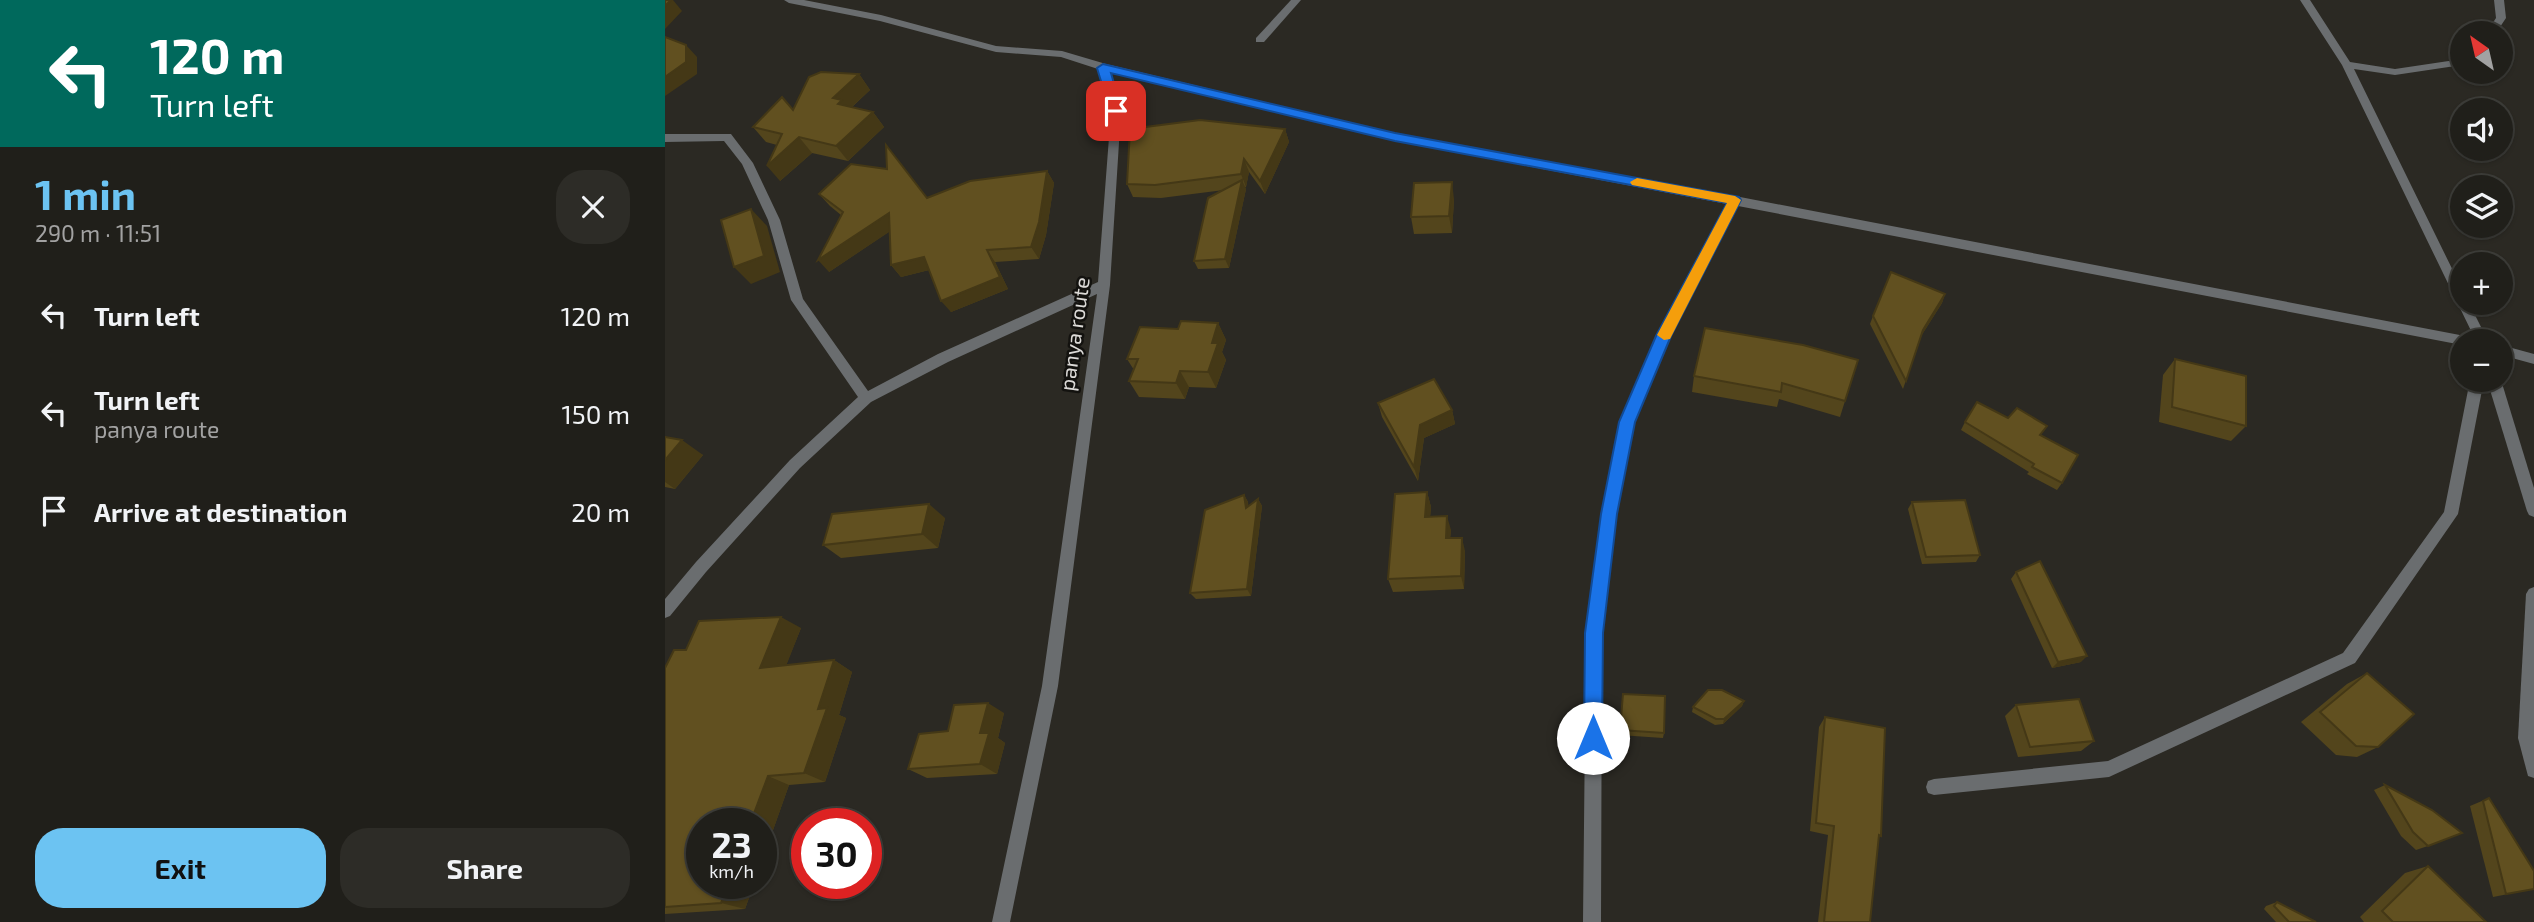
<!DOCTYPE html>
<html lang="en">
<head>
<meta charset="utf-8">
<style>
	body { margin:0; font-family:"Exo 2",sans-serif; background:#2d2c27; color:#f1f3f6; height:100vh; display:flex; flex-direction:column; font-size:26px; white-space:nowrap }
	* { box-sizing:border-box; margin:0 }
	p { font-size:23px; color:#a2a2a2 }
	.icon { flex:none; width:38px; height:38px; fill:none; stroke:currentColor; stroke-width:2; stroke-linecap:round; stroke-linejoin:round }
	.map { position:relative; flex:1; overflow:hidden }
	.panel { display:flex; flex-direction:column; background:#201f1a; width:665px }
	.panel>* { flex:none }
	.hud { background:#00695c; color:#fff; overflow:hidden }
	.needle { width:46px; rotate:326deg }
	.fabs { position:absolute; left:1785px; top:21px; display:grid; gap:14px }
	.fabs a { display:grid; place-items:center; width:63px; height:63px; border-radius:50%; background:#201f1a; box-shadow:0 2px 5px #0004,0 0 0 2px #3d3d39; font-size:35px }
	.speed { position:absolute; left:21px; top:808px; display:flex; gap:14px; font-size:35px; font-weight:700; text-align:center }
	.speed>* { display:grid; place-content:center; width:91px; height:91px; border-radius:50%; background:#201f1a; box-shadow:0 2px 5px #0004,0 0 0 2px #3d3d39; line-height:1 }
	.speed small { font-size:18px; font-weight:400 }
	.speed .limit { border:10px solid #d22; background:#fff; color:#111 }
	.pin { position:absolute; display:grid; place-items:center; width:60px; height:60px; color:#fff; margin:-30px; border-radius:14px; box-shadow:0 4px 10px #0006 }
	.me { position:absolute; width:77px; margin:-38px; rotate:0deg; stroke-linejoin:round; filter:drop-shadow(0 0 5px #0008) }
	.turn { display:flex; align-items:center; gap:24px; height:147px; padding:0 35px; font-size:32px }
	.turn .icon { width:91px; height:91px; stroke-width:2.5 }
	.turn b { display:block; font-size:49px; line-height:60px }
	.round { display:grid; place-items:center; flex:none; width:74px; height:74px; border-radius:28px; background:#2d2c27 }
	.head { display:flex; align-items:center; justify-content:space-between; height:119px; padding:0 35px }
	h1 { font-size:42px; font-weight:700; line-height:52px; color:#6cc3f2 }
	.action { display:flex; gap:14px; margin-top:auto; padding:14px 35px }
	.action a { flex:1; height:80px; border-radius:28px; background:#6cc3f2; color:#111; font-size:28px; font-weight:700; line-height:80px; text-align:center }
	.action a+a { background:#2d2c27; color:#f1f3f6 }
	ul { padding:0; list-style:none }
	li { display:flex; align-items:center; gap:21px; height:98px; padding:0 35px }
	li div { flex:1 }
	li b { display:block; font-size:26px }
	li em { font-style:normal }
	main { display:flex; flex:1; min-height:0 }
	.map>svg:first-child { display:block }
	.lines { fill:none; stroke-linecap:round; stroke-linejoin:round }
	.street { fill:#6a6d6f; fill-rule:evenodd }
	.wall { fill:#53451c }
	.shaded-wall { fill:#443816 }
	.building { fill:#615020; stroke:#443816; stroke-width:2 }
	.route { fill:#1a73e8; stroke:#114b97; stroke-width:2 }
	.slow { fill:#f59e0b }
	.labels { text-anchor:middle; stroke-width:5; stroke-linejoin:round; paint-order:stroke }
	.street-label { font-size:21px; fill:#dcdad7; stroke:#13120f }
</style>
</head>
<body>
<main>
<section class="panel">
<div class="hud">
<div class="turn"><svg class="icon" aria-label="left" viewBox="0 0 24 24"><path d="M17 20v-9H6M10 6l-5 5 5 5"/></svg><div><b>120 m</b>Turn left</div></div>
</div>
<div class="head"><div><h1>1 min</h1><p>290 m · 11:51</p></div><a class="round"><svg class="icon" aria-label="close" viewBox="0 0 24 24"><path d="M6 6l12 12M18 6L6 18"/></svg></a></div>
<ul>
<li><svg class="icon" aria-label="left" viewBox="0 0 24 24"><path d="M17 20v-9H6M10 6l-5 5 5 5"/></svg><div><b>Turn left</b></div><em>120 m</em></li>
<li><svg class="icon" aria-label="left" viewBox="0 0 24 24"><path d="M17 20v-9H6M10 6l-5 5 5 5"/></svg><div><b>Turn left</b><p>panya route</p></div><em>150 m</em></li>
<li><svg class="icon" aria-label="arrive" viewBox="0 0 24 24"><path d="M6 21V4h12l-3 4 3 4H6"/></svg><div><b>Arrive at destination</b></div><em>20 m</em></li>
</ul>
<div class="action"><a>Exit</a><a>Share</a></div>
</section>
<div class="map">
<svg width="1869" height="922" viewBox="0 0 1869 922">
	<rect width="100%" height="100%" fill="#2b2923"/>
	<g class="lines">
		<!-- street -->
		<g class="street">
			<path d="M119,0H139L216,15L331,46L397,51L441,64L730,133L1070,196L1800,336L1806,341H1797V345L1073,206L1005,336L969,422L951,515L937,633L936,922H918L921,633L937,515L955,422L993,336L1062,204L730,141L445,72L456,111L445,285L393,686L345,922H327L377,686L432,294L283,362L206,402L135,468L41,572L5,616L0,618V599L31,562L125,460L193,397L126,300L103,220L77,164L59,141L0,142V134H66L88,163L115,220L138,299L203,391L273,354L433,282L446,111L433,69L396,57L331,52L215,21L124,3Z"/>
			<path d="M626,0H636L599,42H591V38Z"/>
			<path d="M1635,0H1645L1685,62L1730,69L1797,59V65L1730,75L1689,69L1797,289V303H1804L1823,341H1811L1677,65Z"/>
			<path d="M1829,0H1839L1841,18L1831,33H1821L1831,18Z"/>
			<path d="M1836,345L1869,354V364L1836,355Z"/>
			<path d="M1805,380H1819L1793,514L1690,663L1444,777L1269,795L1263,793L1261,787L1263,781L1269,779L1443,761L1678,653L1779,512Z"/>
			<path d="M1822,380H1836L1869,488V517L1864,515L1862,511Z"/>
			<path d="M1869,587V778L1863,776L1853,738L1861,594L1864,589Z"/>
		</g>
	</g>
	<!-- wall -->
	<g class="wall">
		<path d="M194,74L205,90L187,107L208,112L219,127L183,161L147,153L115,181L112,145L101,142L88,127L128,110Z"/>
		<path d="M620,129L624,142L600,194L584,172L581,187H580L581,189L564,268L533,269L529,261L559,190L496,198L468,197L462,184Z"/>
		<path d="M382,171L389,183L381,235L374,259L330,262L343,289L286,312L264,270L236,277L226,265L225,231L164,272L176,215L165,206L154,194L262,198Z"/>
		<path d="M789,199L787,233L749,234L746,217Z"/>
		<path d="M1280,294L1277,303L1256,336L1238,389L1205,324L1208,316Z"/>
		<path d="M553,323L561,340L557,352L561,360L551,388L524,387L520,399L474,397L464,381L469,370L462,359L513,329Z"/>
		<path d="M1040,328L1180,401L1175,417L1114,399L1112,407L1027,392L1029,376Z"/>
		<path d="M1510,359L1581,426L1566,441L1494,422L1498,375Z"/>
		<path d="M713,403L787,410L790,424L759,438L753,481L717,417Z"/>
		<path d="M1300,422L1376,435L1397,483L1392,490L1362,474L1364,472L1296,430Z"/>
		<path d="M0,437L38,455L10,489L0,487Z"/>
		<path d="M762,492L766,507L765,517L786,530L785,538L800,551L799,589L728,592L723,579Z"/>
		<path d="M579,495L583,502V506L593,499L597,506L586,596L531,599L525,593Z"/>
		<path d="M1247,502L1315,555L1311,562L1257,564L1243,509Z"/>
		<path d="M280,518L273,548L176,558L158,545Z"/>
		<path d="M1351,572L1416,662L1387,668L1346,579Z"/>
		<path d="M136,628L121,665L169,660L187,672L174,715L181,718L160,782L124,785L80,909L0,914V668Z"/>
		<path d="M1702,673L1713,747L1692,757L1671,755L1636,722L1682,684Z"/>
		<path d="M958,694L999,733L998,738L954,735Z"/>
		<path d="M1079,701L1077,706L1058,724L1050,725L1027,712L1028,707Z"/>
		<path d="M1351,705L1429,741L1416,751L1353,757L1340,716Z"/>
		<path d="M339,713L333,738L340,743L332,774L262,778L243,769L283,731Z"/>
		<path d="M1160,717L1216,836L1213,838L1205,922H1153L1163,835L1145,831L1154,727Z"/>
		<path d="M1720,785L1763,846L1751,850L1736,836L1709,790Z"/>
		<path d="M1824,798L1869,871V889L1828,897L1805,806Z"/>
		<path d="M1763,866L1821,922H1699L1695,917L1740,873Z"/>
		<path d="M1612,902L1651,922H1611L1599,909L1601,906Z"/>
	</g>
	<!-- shaded-wall -->
	<g class="shaded-wall">
		<path d="M6,0H8L17,11L0,29V6Z"/>
		<path d="M21,45L32,57V74L0,96V77Z"/>
		<path d="M194,74L205,90L179,114L168,98Z"/>
		<path d="M208,112L219,127L183,161L171,146Z"/>
		<path d="M620,129L624,142L600,194L595,181Z"/>
		<path d="M134,137L147,153L115,181L102,166Z"/>
		<path d="M579,159L584,172L581,187L576,174Z"/>
		<path d="M382,171L389,183L381,235L374,259L366,247Z"/>
		<path d="M577,180L581,189L564,268L560,259Z"/>
		<path d="M787,182L789,199L787,233L784,216Z"/>
		<path d="M86,209L102,226L115,272L86,284L69,267Z"/>
		<path d="M224,213L233,226L164,272L153,260Z"/>
		<path d="M322,250L330,262L343,289L286,312L276,301Z"/>
		<path d="M259,257L268,269L236,277L226,265Z"/>
		<path d="M1280,294L1277,303L1255,338L1258,330Z"/>
		<path d="M553,323L561,340L557,352L561,360L551,388L543,372L547,343Z"/>
		<path d="M515,371L524,387L520,399L511,383Z"/>
		<path d="M787,410L790,424L759,438L753,481L749,467L755,425Z"/>
		<path d="M17,440L38,455L10,489L0,482V460Z"/>
		<path d="M762,492L766,507L764,531L760,517Z"/>
		<path d="M579,495L583,502L585,515L581,508Z"/>
		<path d="M593,499L597,506L586,596L582,589Z"/>
		<path d="M264,504L280,518L273,548L257,534Z"/>
		<path d="M782,516L786,530L784,552L781,538Z"/>
		<path d="M797,538L800,551L799,589L796,576Z"/>
		<path d="M116,617L136,628L116,679L95,668Z"/>
		<path d="M1422,656L1416,662L1387,668L1393,662Z"/>
		<path d="M169,660L187,672L174,715L181,718L160,782L139,773L153,709Z"/>
		<path d="M1079,701L1077,706L1058,724L1059,719Z"/>
		<path d="M323,703L339,713L333,738L340,743L332,774L315,764V733Z"/>
		<path d="M103,776L124,785L96,864V824H85Z"/>
		<path d="M63,884H89L80,909L56,903Z"/>
	</g>
	<!-- building -->
	<g class="building">
		<path d="M0,0H6L0,6Z"/>
		<path d="M0,37L21,45V62L0,77Z"/>
		<path d="M156,72L194,74L168,98L177,100L173,104L208,112L171,146L134,137L102,166L117,134L88,127L117,97L128,110L144,77Z"/>
		<path d="M535,120L620,129L595,181L579,159L576,174L490,185L462,184L465,129Z"/>
		<path d="M221,145L262,198L305,181L382,171L374,222L366,247L322,250L335,277L276,301L259,257L226,265L224,213L153,260L178,212L154,194L186,164L222,169Z"/>
		<path d="M577,180L560,259L529,261L543,198Z"/>
		<path d="M787,182L784,216L746,217L749,183Z"/>
		<path d="M86,209L99,256L69,267L56,220Z"/>
		<path d="M1226,272L1280,294L1258,330L1241,381L1208,316Z"/>
		<path d="M516,321L553,323L547,343H553L543,372L515,371L511,383L464,381L473,359H462L475,327L513,329Z"/>
		<path d="M1040,328L1138,345L1193,360L1180,401L1117,383L1116,392L1029,376Z"/>
		<path d="M1510,359L1581,376V426L1507,407Z"/>
		<path d="M769,379L787,410L755,425L749,467L713,403Z"/>
		<path d="M1312,402L1343,418L1352,408L1382,426L1375,435L1413,455L1397,483L1367,467L1369,464L1300,422Z"/>
		<path d="M0,437L17,440L0,460Z"/>
		<path d="M762,492L760,517L782,516L781,538H797L796,576L723,579L730,494Z"/>
		<path d="M579,495L581,508L593,499L582,589L525,593L540,510Z"/>
		<path d="M1300,500L1315,555L1261,557L1247,502Z"/>
		<path d="M264,504L257,534L158,545L167,514Z"/>
		<path d="M1375,561L1422,656L1393,662L1351,572Z"/>
		<path d="M116,617L95,668L169,660L153,709L162,708L139,773L103,776L85,824H37V884H63L56,903L0,907V668L9,650H21L34,621Z"/>
		<path d="M1702,673L1749,714L1713,747L1691,746L1655,712Z"/>
		<path d="M1043,690H1057L1079,701L1059,719H1051L1028,707Z"/>
		<path d="M958,694L1000,696L999,733L955,730Z"/>
		<path d="M1414,699L1429,741L1365,747L1351,705Z"/>
		<path d="M323,703L315,733H324L315,764L243,769L254,734L283,731L289,705Z"/>
		<path d="M1160,717L1220,728L1216,836L1214,835L1205,922H1159L1169,826L1151,823Z"/>
		<path d="M1720,785L1767,810L1797,833L1763,846L1748,832Z"/>
		<path d="M1824,798L1869,871V889L1841,894L1818,801Z"/>
		<path d="M1763,866L1821,922H1728L1717,911Z"/>
		<path d="M1612,902L1651,922H1624L1609,906Z"/>
	</g>
	<!-- route -->
	<path class="route" d="M438,64L730,133L1074,197L1076,200L1006,336L970,422L952,514L938,633L937,738L935,745L928,747L921,745L919,738L920,633L936,514L954,422L991,336L1062,203L730,141L446,73L457,111L451,115L445,111L432,68Z"/>
	<!-- slow -->
	<path class="slow" d="M972,178L1070,196L1076,200L1005,339L999,340L992,335L1062,203L967,185L965,182Z"/>
	<g class="labels">
		<!-- street labels -->
		<g class="street-label">
			<text transform="translate(410 334) rotate(-82)" y="7">panya route</text>
		</g>
	</g>
</svg>
<div class="fabs">
<a><svg class="needle" viewBox="-14 -14 28 28"><path d="M0-13l5 13h-10z" fill="#e53935"/><path d="M0 13l5-13h-10z" fill="#a2a2a2"/></svg></a>
<a><svg class="icon" aria-label="sound" viewBox="0 0 24 24"><path d="M4 9h4l5-4v14l-5-4H4zM17 9q2 3 0 6"/></svg></a>
<a><svg class="icon" aria-label="layers" viewBox="0 0 24 24"><path d="M12 4l9 5-9 5-9-5zM3 14l9 5 9-5"/></svg></a>
<a>+</a>
<a>−</a>
</div>
<div class="speed"><div>23<small>km/h</small></div><div class="limit">30</div></div>
<div class="pin" style="left:451px;top:111px;background:#d93025"><svg class="icon" aria-label="arrive" viewBox="0 0 24 24"><path d="M6 21V4h12l-3 4 3 4H6"/></svg></div>
<svg class="me" style="left:928px;top:738px" viewBox="-20 -20 40 40"><circle r="19" fill="#fff"/><path d="M0-13L10 11 0 6-10 11z" fill="#1a73e8"/></svg>
</div>
</main>
</body>
</html>
